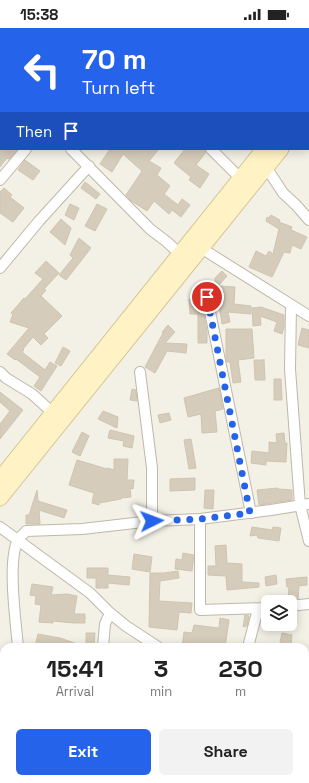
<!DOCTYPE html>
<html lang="en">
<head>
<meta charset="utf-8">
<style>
	body { margin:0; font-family:"Space Grotesk",sans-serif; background:#f2f2f2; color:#222; height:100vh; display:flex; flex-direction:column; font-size:15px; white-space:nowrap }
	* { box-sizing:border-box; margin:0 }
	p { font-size:13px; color:#767676 }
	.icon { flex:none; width:22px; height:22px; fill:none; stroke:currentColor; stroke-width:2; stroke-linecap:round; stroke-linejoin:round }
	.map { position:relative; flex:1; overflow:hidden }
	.drawer { position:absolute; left:0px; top:615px; width:309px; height:140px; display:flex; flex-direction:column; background:#fff; border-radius:12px 12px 0 0; box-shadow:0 2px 10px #0003 }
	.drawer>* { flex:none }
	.top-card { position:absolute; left:0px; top:0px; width:309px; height:122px; box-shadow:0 2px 10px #0003; background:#2563eb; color:#fff; overflow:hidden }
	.controls { position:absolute; left:261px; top:567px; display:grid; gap:8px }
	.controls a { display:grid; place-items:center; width:36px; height:36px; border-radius:6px; background:#fff; box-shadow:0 2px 10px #0003; font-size:20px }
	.pin { position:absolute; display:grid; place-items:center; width:34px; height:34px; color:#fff; margin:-17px; border:2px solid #fff; border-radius:50%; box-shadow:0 1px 4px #0007 }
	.me { position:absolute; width:44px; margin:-22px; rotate:87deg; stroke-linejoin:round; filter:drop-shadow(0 0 3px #0008) }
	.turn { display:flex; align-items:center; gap:14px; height:84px; padding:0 16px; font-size:18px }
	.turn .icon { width:52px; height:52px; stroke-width:2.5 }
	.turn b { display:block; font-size:28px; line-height:34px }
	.then { display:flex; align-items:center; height:38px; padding:0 16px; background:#0003; gap:8px; font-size:15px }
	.eta { display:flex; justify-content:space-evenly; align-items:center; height:68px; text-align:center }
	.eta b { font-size:24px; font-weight:700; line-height:28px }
	.action { display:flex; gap:8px; margin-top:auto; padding:8px 16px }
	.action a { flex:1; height:46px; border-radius:6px; background:#2563eb; color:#fff; font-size:16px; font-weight:700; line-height:46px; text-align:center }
	.action a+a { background:#f2f2f2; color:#222 }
	.status { display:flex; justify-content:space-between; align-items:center; height:28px; padding:0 20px; background:#fff; direction:ltr }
	.status svg { height:11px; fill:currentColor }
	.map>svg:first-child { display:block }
	.building { fill:#d5ccbb; stroke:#d0c4ae }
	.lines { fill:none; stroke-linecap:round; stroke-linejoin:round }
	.minor-casing { stroke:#bfb8a9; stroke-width:12 }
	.secondary-casing { stroke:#d4c495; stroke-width:17 }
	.minor { stroke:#fff; stroke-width:10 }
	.secondary { stroke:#fff2c4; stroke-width:15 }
	.route { stroke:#2563eb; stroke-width:7; stroke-dasharray:0 12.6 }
</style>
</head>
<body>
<div class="status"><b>15:38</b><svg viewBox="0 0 49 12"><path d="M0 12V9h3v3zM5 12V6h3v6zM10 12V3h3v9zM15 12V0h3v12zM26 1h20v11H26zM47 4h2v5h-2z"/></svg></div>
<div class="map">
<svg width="309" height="755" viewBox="0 0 309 755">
	<rect width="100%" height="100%" fill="#f3f0e6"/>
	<!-- building -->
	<g class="building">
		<path d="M0,121H18L9,131L7,130L0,139Z"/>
		<path d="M110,121H159L149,133L161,140L157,147L170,158L164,166L178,177L182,171L190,177L181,189L172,182L169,186L154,173L147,183L130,172L126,167L142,143L123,126L112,144L100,136Z"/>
		<path d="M185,121H205L206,124L196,137L209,146L200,160L189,152L191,149L174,135Z"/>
		<path d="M25,132L40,143L33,152L18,142Z"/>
		<path d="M85,154L100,166L96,171L81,160Z"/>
		<path d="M4,160L12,167L10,169L24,180L13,194L0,185V164Z"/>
		<path d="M70,176L79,180L74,192L65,187Z"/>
		<path d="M97,176L107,181L95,203L85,198Z"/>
		<path d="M271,187L280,192L279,194L292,199L291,202L307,209L301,221L292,217L290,225L284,224L272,249L249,239L256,223L266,228L269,223L273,226L279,201L266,193L267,189L269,190Z"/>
		<path d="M61,191L71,200L65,217L50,204Z"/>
		<path d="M79,210L91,220L66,252L59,247L73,230L70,227Z"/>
		<path d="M46,233L59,245L44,261L46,262L41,268L62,288L44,306L48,310L41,317L33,309L23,321L24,322L22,324L45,342L50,334L57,338L41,363L34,358L40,349L16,331L15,332L7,326L29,300L10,294L13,286L11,285L24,270L25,271L43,251L35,245Z"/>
		<path d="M222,243L227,248L218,258L235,259L234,276L251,278V286L228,284L230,294L222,296L218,270H223L217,264L215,250Z"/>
		<path d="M189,271H201L207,303V315H198V286H190Z"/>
		<path d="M261,279L284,287V299L282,306L274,303L277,294L260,288L261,297L253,298L252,280Z"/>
		<path d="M168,297L175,304L165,315L187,316L186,325L167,323L155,345L145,339L163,305L162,304Z"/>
		<path d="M302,300L309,302V320L298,317Z"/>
		<path d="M226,301H252L254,330L238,332L241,354L233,355L230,334H227L226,329Z"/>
		<path d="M63,319L70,323L61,338L55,335Z"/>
		<path d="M264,331L265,352H255L254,332H263V333Z"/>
		<path d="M274,351H281L282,372H274Z"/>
		<path d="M219,360L223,381L215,383L217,404L202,405L201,386L188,389L184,370Z"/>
		<path d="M132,361L136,362L137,373L130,372Z"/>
		<path d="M0,364L23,382L0,411V396L10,383L0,374Z"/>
		<path d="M103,383L118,389L117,400L98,391Z"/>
		<path d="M169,385L171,392L160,395L158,387Z"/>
		<path d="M110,402L134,408L132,420L123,418L124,413L108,410Z"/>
		<path d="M82,404L89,408L80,428L72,424Z"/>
		<path d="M284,405L285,415H287L286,434L266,433V437L251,435L252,423L269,425V414L277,415L276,406Z"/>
		<path d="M191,411L196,440L189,441L184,412Z"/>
		<path d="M114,431H128L127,452H134L133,461L130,460L131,469L121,470V471L99,475V477L92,475L94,465L69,457L77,432L107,441V440L114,442Z"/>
		<path d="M195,450V462L170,463V451Z"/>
		<path d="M278,460V461L292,462V472L259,477L257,462Z"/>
		<path d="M37,462L38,473L67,482L64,490L39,482L40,496H26V487H29Z"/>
		<path d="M205,462H214L213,481L204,480Z"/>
		<path d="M252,499L272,502L273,499L281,500L279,513L258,510L257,507L250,508Z"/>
		<path d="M226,517L227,535L242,536V554L259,555V559L227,562L226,548L208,547V538H216L215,518Z"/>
		<path d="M183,525L194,527L192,543L175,541L176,531L182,532Z"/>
		<path d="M134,526L152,529L150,544L132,541Z"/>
		<path d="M87,540H108V547L130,549L129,557L108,555V560H96V550H87Z"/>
		<path d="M178,543L179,550L160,553L159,573L192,575L191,585L179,584L177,602L149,599L150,545H164Z"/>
		<path d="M276,547L277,556L266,558L265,549Z"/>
		<path d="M307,549V557L299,558L298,571L288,572L289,559H287L286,551Z"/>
		<path d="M32,556L53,559L51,567L67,566L77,568L74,586H85V595H74L53,593V595L39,594L41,577L35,576L36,568L30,567Z"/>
		<path d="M245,587L249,588L247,598L243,599Z"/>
		<path d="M220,590L229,592L225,619H182L184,604L192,605L194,597L219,600Z"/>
		<path d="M86,605H95L94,619L86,618Z"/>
		<path d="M282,605L292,607L291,617L280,614Z"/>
		<path d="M38,606L60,610L80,617V619H35Z"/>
	</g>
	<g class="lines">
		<defs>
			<g id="minor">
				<path d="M2,0L8,1"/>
				<path d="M239,0L240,1"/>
				<path d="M126,1L127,0"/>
				<path d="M0,72L1,71"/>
				<path d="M71,121L150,201L167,214L180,226"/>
				<path d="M211,121L240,150"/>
				<path d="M266,139L283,165L296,177L309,192"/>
				<path d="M0,152L26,121"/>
				<path d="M201,220L309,288"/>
				<path d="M0,240L39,193L89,138"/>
				<path d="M207,269L251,485"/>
				<path d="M291,277L290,341L300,477L309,513"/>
				<path d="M0,344L6,350L32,366L53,385"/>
				<path d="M140,344L152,440V493"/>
				<path d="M200,491V582L268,580"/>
				<path d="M0,499L90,565L110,585L126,598L158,619"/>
				<path d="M290,578L309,576"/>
				<path d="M18,619C16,595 7,532 18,512C19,509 24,506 26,503L82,501L152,493L200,491L271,482L309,476"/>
				<path d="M103,619L105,596L110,585"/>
				<path d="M248,619L258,581"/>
				<path d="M0,667L4,666"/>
				<path d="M305,715L309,717"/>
				<path d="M33,751V755"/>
				<path d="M123,751V755"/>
				<path d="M166,755L174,752L274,755"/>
			</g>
			<g id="secondary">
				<path d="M308,66L309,64"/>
				<path d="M308,88L309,86"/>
				<path d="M0,451L264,121"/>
				<path d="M0,470L281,121"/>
			</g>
		</defs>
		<!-- minor casing -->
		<use href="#minor" class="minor-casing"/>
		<!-- secondary casing -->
		<use href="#secondary" class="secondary-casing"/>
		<!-- minor -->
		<use href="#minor" class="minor"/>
		<!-- secondary -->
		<use href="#secondary" class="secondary"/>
	</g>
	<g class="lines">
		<!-- route -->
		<path class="route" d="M152,493L200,491L250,485L207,269"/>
	</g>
</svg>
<div class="controls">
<a><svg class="icon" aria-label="layers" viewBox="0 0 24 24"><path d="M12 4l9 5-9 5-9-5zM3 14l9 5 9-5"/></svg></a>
</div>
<div class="pin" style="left:207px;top:269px;background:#d93025"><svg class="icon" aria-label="arrive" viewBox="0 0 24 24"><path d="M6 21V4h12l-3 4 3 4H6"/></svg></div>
<svg class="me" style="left:152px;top:493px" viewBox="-20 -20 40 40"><path d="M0-17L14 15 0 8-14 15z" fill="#2563eb" stroke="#fff" stroke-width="4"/></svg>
<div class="top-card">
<div class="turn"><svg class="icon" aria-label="left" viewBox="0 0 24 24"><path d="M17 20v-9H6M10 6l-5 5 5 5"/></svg><div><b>70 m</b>Turn left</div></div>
<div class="then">Then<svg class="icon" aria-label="arrive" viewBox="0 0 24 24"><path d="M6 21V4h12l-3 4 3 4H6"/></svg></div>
</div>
<section class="drawer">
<div class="eta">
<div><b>15:41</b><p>Arrival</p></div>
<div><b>3</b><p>min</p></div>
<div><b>230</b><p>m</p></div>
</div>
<div class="action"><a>Exit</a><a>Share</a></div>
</section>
</div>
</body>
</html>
